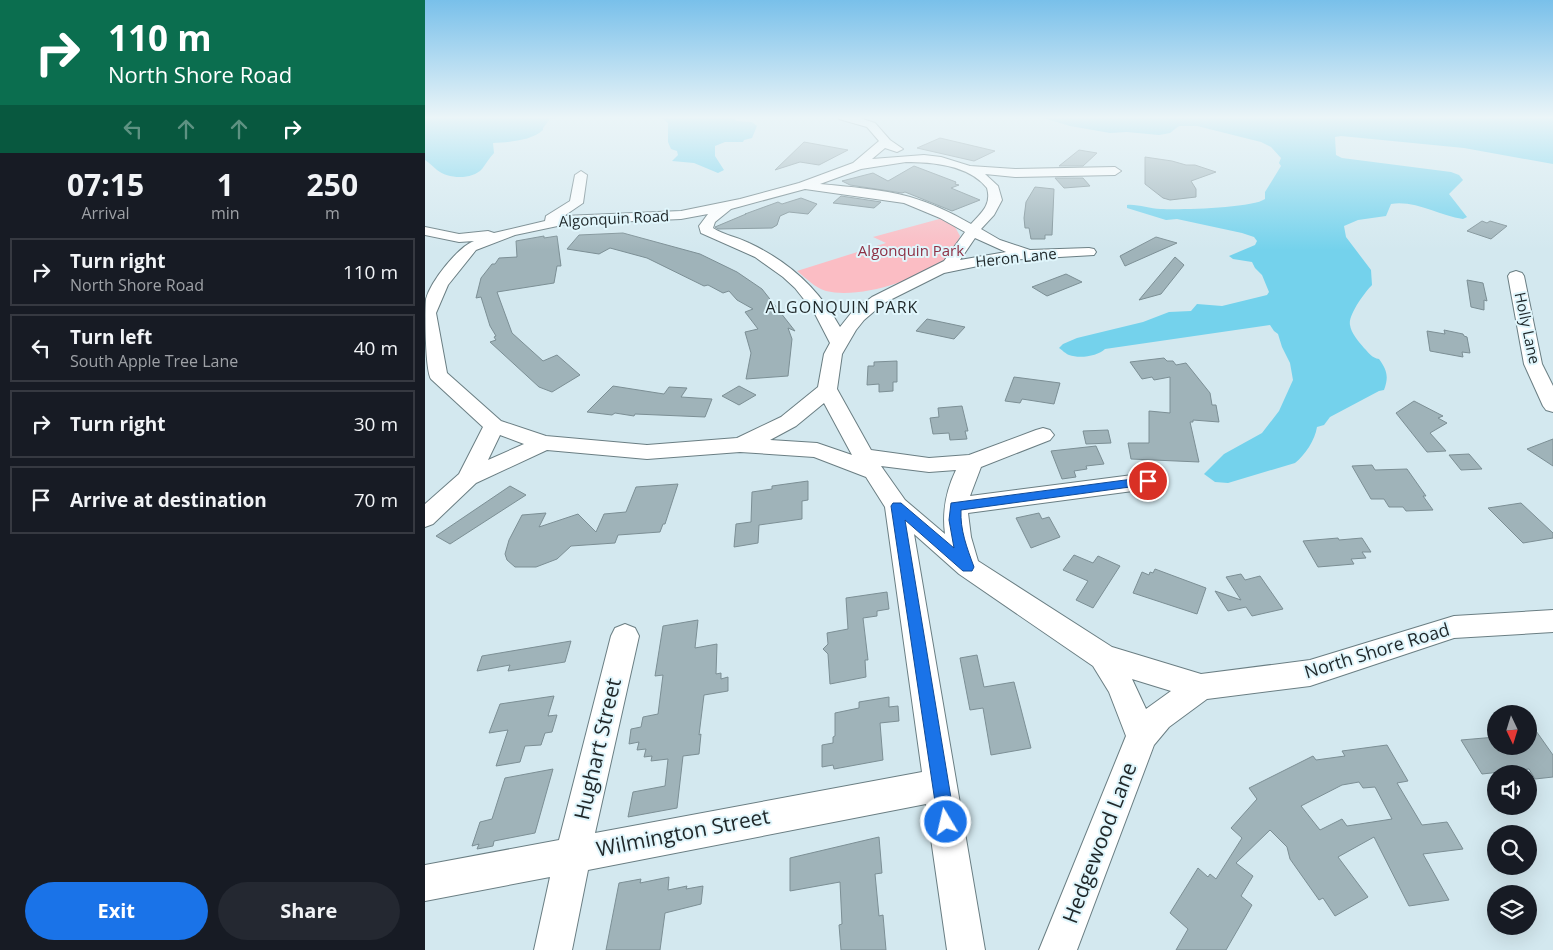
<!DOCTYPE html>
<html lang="en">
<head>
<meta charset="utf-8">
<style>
	body { margin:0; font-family:"Open Sans",sans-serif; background:#242831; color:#f1f3f6; height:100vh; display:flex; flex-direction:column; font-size:19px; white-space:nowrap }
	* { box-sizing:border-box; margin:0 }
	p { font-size:16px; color:#9ea1a6 }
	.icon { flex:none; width:28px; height:28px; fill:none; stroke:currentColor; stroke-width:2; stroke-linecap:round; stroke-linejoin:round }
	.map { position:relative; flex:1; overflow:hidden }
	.drawer { display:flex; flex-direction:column; background:#171b24; width:425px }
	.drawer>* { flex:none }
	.hud { background:#0b6e4f; color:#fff; overflow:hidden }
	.needle { width:32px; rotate:176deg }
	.fabs { position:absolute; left:1062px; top:705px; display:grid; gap:10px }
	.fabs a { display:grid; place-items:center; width:50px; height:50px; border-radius:50%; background:#171b24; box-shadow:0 5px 20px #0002; font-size:25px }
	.pin { position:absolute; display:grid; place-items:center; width:42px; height:42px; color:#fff; margin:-21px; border:2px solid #fff; border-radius:50%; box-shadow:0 1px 5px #0007 }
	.me { position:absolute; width:55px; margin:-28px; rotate:351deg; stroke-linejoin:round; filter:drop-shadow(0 0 4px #0008) }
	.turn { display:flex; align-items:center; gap:18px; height:105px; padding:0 25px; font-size:22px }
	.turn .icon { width:65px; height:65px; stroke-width:2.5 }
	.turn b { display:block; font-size:35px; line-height:42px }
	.lanes { display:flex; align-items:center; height:48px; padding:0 25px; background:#0003; justify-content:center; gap:25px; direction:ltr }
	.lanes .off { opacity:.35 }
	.eta { display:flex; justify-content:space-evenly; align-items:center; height:85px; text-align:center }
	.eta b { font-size:30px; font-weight:700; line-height:35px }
	.action { display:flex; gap:10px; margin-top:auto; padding:10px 25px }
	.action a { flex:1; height:58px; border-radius:30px; background:#1a73e8; color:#fff; font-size:20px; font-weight:700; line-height:58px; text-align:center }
	.action a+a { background:#242831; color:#f1f3f6 }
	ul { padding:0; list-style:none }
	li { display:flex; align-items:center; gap:15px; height:68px; margin:0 10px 8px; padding:0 15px; border:2px solid #363941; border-radius:0px }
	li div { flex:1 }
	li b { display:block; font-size:19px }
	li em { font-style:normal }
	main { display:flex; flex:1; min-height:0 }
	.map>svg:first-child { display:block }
	.green { fill:#fbbdc4 }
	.water { fill:#74d2ec }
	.building { fill:#9fb3b9; stroke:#7c8f95; fill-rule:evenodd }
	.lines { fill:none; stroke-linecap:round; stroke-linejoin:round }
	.minor-casing { stroke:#6a7e83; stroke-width:2 }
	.minor { fill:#fff; fill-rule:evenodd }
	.route { fill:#1a73e8; stroke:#114b97 }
	.labels { text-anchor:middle; stroke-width:4; stroke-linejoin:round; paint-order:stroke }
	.far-street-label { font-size:15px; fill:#1f2729; stroke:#e0f6fc }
	.far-park-label { font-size:15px; fill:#8e3145; stroke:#e0f6fc }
	.far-neighbourhood-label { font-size:16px; letter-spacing:1px; fill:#1f2729; stroke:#e0f6fc }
	.street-label { font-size:18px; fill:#1f2729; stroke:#e0f6fc }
	.near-street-label { font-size:21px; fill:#1f2729; stroke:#e0f6fc }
</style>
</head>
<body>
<main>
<section class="drawer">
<div class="hud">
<div class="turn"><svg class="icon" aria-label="right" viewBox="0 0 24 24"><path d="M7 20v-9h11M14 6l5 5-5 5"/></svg><div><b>110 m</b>North Shore Road</div></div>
<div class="lanes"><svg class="icon off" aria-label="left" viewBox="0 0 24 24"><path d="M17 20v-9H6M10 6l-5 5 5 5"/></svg><svg class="icon off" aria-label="ahead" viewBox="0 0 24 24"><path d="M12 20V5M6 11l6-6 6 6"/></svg><svg class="icon off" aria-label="ahead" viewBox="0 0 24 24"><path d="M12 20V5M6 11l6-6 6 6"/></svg><svg class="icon" aria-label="right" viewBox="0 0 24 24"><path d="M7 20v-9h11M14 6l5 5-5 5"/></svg></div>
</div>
<div class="eta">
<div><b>07:15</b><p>Arrival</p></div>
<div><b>1</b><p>min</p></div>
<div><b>250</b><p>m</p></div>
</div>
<ul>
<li><svg class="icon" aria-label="right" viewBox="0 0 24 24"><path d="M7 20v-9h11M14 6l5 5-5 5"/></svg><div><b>Turn right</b><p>North Shore Road</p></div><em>110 m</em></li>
<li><svg class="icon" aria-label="left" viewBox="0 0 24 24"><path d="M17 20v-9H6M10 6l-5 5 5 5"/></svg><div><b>Turn left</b><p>South Apple Tree Lane</p></div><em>40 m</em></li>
<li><svg class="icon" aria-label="right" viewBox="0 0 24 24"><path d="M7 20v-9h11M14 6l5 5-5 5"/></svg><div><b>Turn right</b></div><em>30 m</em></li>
<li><svg class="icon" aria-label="arrive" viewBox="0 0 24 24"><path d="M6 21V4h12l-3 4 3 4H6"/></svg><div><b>Arrive at destination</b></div><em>70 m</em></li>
</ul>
<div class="action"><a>Exit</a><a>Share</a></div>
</section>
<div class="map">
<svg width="1128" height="950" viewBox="0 0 1128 950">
	<rect width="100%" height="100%" fill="#d3e8ef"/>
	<!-- green -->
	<path class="green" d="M518,218L529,225L535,236C532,245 526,255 518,261C491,281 433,299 401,291C390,288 381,278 372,271L461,243L448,237Z"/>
	<!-- water -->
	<g class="water">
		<path d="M0,117H132L125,119L118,128V130C106,141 84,142 68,143L69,153C64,158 61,164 57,169C47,180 23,179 12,170C8,167 5,163 0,160Z"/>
		<path d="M236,117H312L310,119L311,121L327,122L332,126L327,138L319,140L318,142H300L290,146V156L299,170L293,173L269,163L247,161L253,155L252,151L246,149L243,142V123Z"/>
		<path d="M615,117H1128V164L1039,148L916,136L910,137L911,155L917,158L1026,172L1034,175L1038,180L1024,194L1042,217L1038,219C1014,216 991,200 966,204L961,216L933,220L919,226L921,237L946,270L947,285C940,292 923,315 925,325C926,333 934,342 939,348C944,353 947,358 954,359C962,370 964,377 959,390L954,391L905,417L899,425L892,427C890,440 880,455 870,463L803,483L790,482L779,474L799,454L837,433L854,411L868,380L865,363L857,347L853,334L849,331L845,325L680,349C673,356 655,359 644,355C641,354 637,350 634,348L638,344L652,338L718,322L744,312L766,311L772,304L797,306L842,295L844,292L837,275L830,268L827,262L808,259L804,256L830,245L832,241L829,237L817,233L752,219L741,220L702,208V205C713,204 724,209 736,209C755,210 828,208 840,199V192L856,166L854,163L856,158L846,147L836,142L772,126H754L745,133L734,135L702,132L685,133L645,126Z"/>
	</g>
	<!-- building -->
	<g class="building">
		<path d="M515,138L570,151L549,161L492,148Z"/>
		<path d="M379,142L423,150L394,165L375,162L350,170Z"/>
		<path d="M654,150L672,153L658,166H634Z"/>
		<path d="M720,157L747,161L761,165H770L791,172L766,181L771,189V197L745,200L738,198L720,184Z"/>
		<path d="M489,166L531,182L530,184L534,185L526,188L555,200L527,211L480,192L477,193L425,185L417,181L448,173L463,181Z"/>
		<path d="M630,178H658L665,186L639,188Z"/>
		<path d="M610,187L629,189L627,235H620V239H606L604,228H600L599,218L601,202Z"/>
		<path d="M416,196L456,202L449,208L408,203Z"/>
		<path d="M376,198L392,204L383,214L364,212L355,216L352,225L347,228L293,229L290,227L321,214H320L353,202L357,204Z"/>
		<path d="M1057,221L1062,223L1065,221L1082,226L1066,239L1042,231Z"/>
		<path d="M198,233L275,254L312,272L337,289L370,331L363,328L367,339L363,376L321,379L326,353L320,332L333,329L320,312L328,309L312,300L304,291L298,293L283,285L279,286L222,258L185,248L174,254L142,249L154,235Z"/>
		<path d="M119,236V238L132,236L136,266H132L129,283L72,292L87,333L118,361L132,355L155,375L127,392L114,387L65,342L71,340L69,337L71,336L65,326L56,297L51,298L56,278L67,264H70L74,258L92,257L91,241Z"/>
		<path d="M731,237L752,243L700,266L695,256Z"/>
		<path d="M750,257L759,265L736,294L714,300Z"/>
		<path d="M641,274L657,282L622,296L607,287Z"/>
		<path d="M1042,280L1058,283L1062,301L1059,300V310L1046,307Z"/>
		<path d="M502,319L540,327L529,339L491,331Z"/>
		<path d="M1019,330L1038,334L1039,336L1042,337L1045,353L1037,352L1038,357L1005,351L1002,331L1020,334Z"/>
		<path d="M739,358L742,361H748L751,365L761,363L785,393L787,405H791L794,422L768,420V422H765L774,462L706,459L703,443H724V411L745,413V377L729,380L727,377L717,379L705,362Z"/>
		<path d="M472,361V382H468V391L454,392V384L442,385L443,366H449V362Z"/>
		<path d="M589,377L635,383L629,404L597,399L595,403L580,401Z"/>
		<path d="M188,386L239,394L244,387L262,388L256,397L287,399L280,417L210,414L209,416L190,413L187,415L162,412Z"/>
		<path d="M314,386L331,395L314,405L297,396Z"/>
		<path d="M989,401L1018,416L1013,418L1022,423L1005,433L1021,451L1002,452L971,413Z"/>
		<path d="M537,406L543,431H540L542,439L525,440L524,433L508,434L505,418L514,417L513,408Z"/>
		<path d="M683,430L686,443L661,444L658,431Z"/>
		<path d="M1128,439V466L1102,449Z"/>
		<path d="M671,446L679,464L661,466L662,469L649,471L651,477L637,479L626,451Z"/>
		<path d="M1044,454L1057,469L1036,470L1024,455Z"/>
		<path d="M947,465L950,470L982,469L1001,496H998L1008,510L981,511L978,507H964L959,499H946L927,466Z"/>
		<path d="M383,481V500L377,501V519L334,525L333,543L309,547L311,524L326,522L327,492L347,489V486Z"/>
		<path d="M253,484L240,524H238L235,532L193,535L190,543L146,546L132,559L111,567H90L82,560L80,554L84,540L97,515L121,513L114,527L153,514L171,532L179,514L201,512L211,487Z"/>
		<path d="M85,486L101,495L25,544L11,536Z"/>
		<path d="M1096,503L1128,533V538L1098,543L1063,508Z"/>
		<path d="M614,513L617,519L624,517L635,537L606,548L591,518Z"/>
		<path d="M913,538L914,540L937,538L946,552H937L941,558L926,559L929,564L893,567L878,541Z"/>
		<path d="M649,555L668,563L673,556L695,566L668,608L651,600L663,581L638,570Z"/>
		<path d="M730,569L781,588L772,614L708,593L717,572L724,575L725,572L728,573Z"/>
		<path d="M816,574L820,580L835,576L858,609L827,616L821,607L803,611L790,591L816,600L801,577Z"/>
		<path d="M462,592L464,609L452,611V616L438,618L443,660H440L441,677L405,684L403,654L398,649L403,644L402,633L423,629L421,598Z"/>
		<path d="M273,620L270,648L292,644L291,674L296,673V679L303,677V691L279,695L274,735L276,734L274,754L258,756L252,808L203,817L208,792L240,786L243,759L226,761L227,756L219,757L221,749L212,750L214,742L204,744L206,729L216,727L218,717L233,714L238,675L230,676L238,626Z"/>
		<path d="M146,641L140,662L83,671L85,665L52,671L57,656Z"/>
		<path d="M552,655L559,687L589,682L606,748L566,755L558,708L545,710L535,658Z"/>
		<path d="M129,696L123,716L132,715L127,732L120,733L116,745L100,746L95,762L71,766L83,730L64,733L75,704Z"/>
		<path d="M464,697V707L473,706L474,721L455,723L458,760L409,769L408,765L397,767V745L408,743V737L410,736V713L434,708V702Z"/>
		<path d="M1104,721L1128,755V777L1110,779L1104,769L1057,774L1036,740L1071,737V746H1104Z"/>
		<path d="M962,745L983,781L972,783L997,825L1022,822L1038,849L998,854L1024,900L984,906L949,837L913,857L943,897L910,916L898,898L894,900L865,859L862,847L845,830L811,863L828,876L816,896L827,905L801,950H751L763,929L745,913L773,868L783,877L785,874L791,879L817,838L806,828L832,799L824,788L888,756L891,760L920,756L917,751ZM934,782L938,788L950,787L967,819L922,826L917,819L895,830L876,806L917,785Z"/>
		<path d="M128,769L110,833L69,841L68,846L52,849L54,844L47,846L55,822L67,819L80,778Z"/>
		<path d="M454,837L457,873L450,874L454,916L458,915L461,950H416L414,925L417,924L415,882L365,891V858Z"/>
		<path d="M244,877L243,890L262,886L261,889L278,886L276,904L240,913L235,950H181L194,883L216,879L215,883Z"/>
	</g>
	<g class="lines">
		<defs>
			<g id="minor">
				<path d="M413,117H432L450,123L465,140L478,149L472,152L460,148L447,159L499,155L516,157L545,166L590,169L690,167L696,171L690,175L590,177L560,174L573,186L577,200L569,215L556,229L575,240L605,250L664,248L669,249L671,252L669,255L582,260L519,273L459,303L439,320L431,330L417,354L412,389L446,450L504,458L544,455L611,430L618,428L625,430L629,435L625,440L556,467L545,496L723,473L731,476L734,481L731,486L723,489L543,513L546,537L553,561L687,647L776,674L885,660L1029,616L1128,610V632L1029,638L885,686L782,699L744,727L729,745L652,950H614L701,736L684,692L668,666L534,574L489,534L560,950H522L501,804L163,870L147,950H109L125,877L0,901V865L134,840L186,636L190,628L200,624L210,628L214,636L170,833L497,772L460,507L441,477L389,457L315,452L222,459L122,450L51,483L8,524L0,527V504L34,474L58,427L6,379C0,369 0,311 1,299C6,281 33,247 49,241L34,242L0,235V227L34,234L63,231L69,233L120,221L121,216L145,201L150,175L156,171L162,175L158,203L139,216L256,211L315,199L374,183L428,163L454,141L442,127L414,119ZM481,162C508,162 544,165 562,188C567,205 556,213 546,224C527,213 506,203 485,197C456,189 425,187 395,184L436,169ZM380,189L479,203L515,218L540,232L519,261L447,297L427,312L415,327C394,289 363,261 324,243C312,237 299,235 288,228L290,222L306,209ZM283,214L274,226L276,233L330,257L358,277L370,288L389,312L405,343L399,354L393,387L356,417L312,438L222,445L121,436L76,421L22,373L11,313L23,285L51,250L90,235L142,224L256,219ZM550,238L581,252L535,260ZM399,403L427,455L392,443L345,440L371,426ZM75,435L99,444L63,460ZM456,466L504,472L531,470C521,491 517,511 520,534L480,500ZM707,679L746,691L721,709Z"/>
				<path d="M1091,271L1097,273L1099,276L1117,364L1128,386V412L1121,410L1118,406L1099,364L1083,276L1085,273Z"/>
			</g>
		</defs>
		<!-- minor casing -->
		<use href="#minor" class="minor-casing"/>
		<!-- minor -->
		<use href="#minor" class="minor"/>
	</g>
	<!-- sky -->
	<linearGradient id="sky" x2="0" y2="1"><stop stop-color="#79c0ea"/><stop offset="0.47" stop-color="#ebf5f8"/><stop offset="1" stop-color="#ebf5f8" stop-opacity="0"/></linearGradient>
	<rect width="1128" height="250" fill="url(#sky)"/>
	<!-- route -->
	<path class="route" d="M723,477L727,478L729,481L727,484L536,510C535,530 542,548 549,567L547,571H538L480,520L530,822L527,828L521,830L515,828L513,822L466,506L468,503H476L529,548L524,520L526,503Z"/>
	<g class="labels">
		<!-- far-street labels -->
		<g class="far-street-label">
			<text transform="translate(189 219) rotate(-3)" y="5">Algonquin Road</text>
			<text transform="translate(591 258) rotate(-6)" y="5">Heron Lane</text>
			<text transform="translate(1102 328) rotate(78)" y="5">Holly Lane</text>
		</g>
		<!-- far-park labels -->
		<g class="far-park-label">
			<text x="486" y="256">Algonquin Park</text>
		</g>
		<!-- far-neighbourhood labels -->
		<g class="far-neighbourhood-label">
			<text x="417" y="313">ALGONQUIN PARK</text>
		</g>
		<!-- street labels -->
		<g class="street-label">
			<text transform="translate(952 651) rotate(-17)" y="6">North Shore Road</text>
		</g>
		<!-- near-street labels -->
		<g class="near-street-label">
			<text transform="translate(173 749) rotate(-77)" y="7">Hughart Street</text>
			<text transform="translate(258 833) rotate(-11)" y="7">Wilmington Street</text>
			<text transform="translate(675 843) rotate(-69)" y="7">Hedgewood Lane</text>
		</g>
	</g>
</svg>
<div class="fabs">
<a><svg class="needle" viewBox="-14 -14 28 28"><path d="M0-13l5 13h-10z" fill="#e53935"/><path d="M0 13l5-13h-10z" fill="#9ea1a6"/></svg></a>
<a><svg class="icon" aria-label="sound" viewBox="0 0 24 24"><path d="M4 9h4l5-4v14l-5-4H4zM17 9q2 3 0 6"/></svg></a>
<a><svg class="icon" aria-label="search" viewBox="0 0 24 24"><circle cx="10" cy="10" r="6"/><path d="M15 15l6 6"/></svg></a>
<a><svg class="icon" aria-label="layers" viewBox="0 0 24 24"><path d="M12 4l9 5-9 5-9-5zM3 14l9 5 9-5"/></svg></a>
</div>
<div class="pin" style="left:723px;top:481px;background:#d93025"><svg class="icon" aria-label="arrive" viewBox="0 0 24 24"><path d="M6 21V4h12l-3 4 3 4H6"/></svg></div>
<svg class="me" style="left:521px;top:822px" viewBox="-20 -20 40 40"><circle r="17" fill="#1a73e8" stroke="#fff" stroke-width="3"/><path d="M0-11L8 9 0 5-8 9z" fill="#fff"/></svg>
</div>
</main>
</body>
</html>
